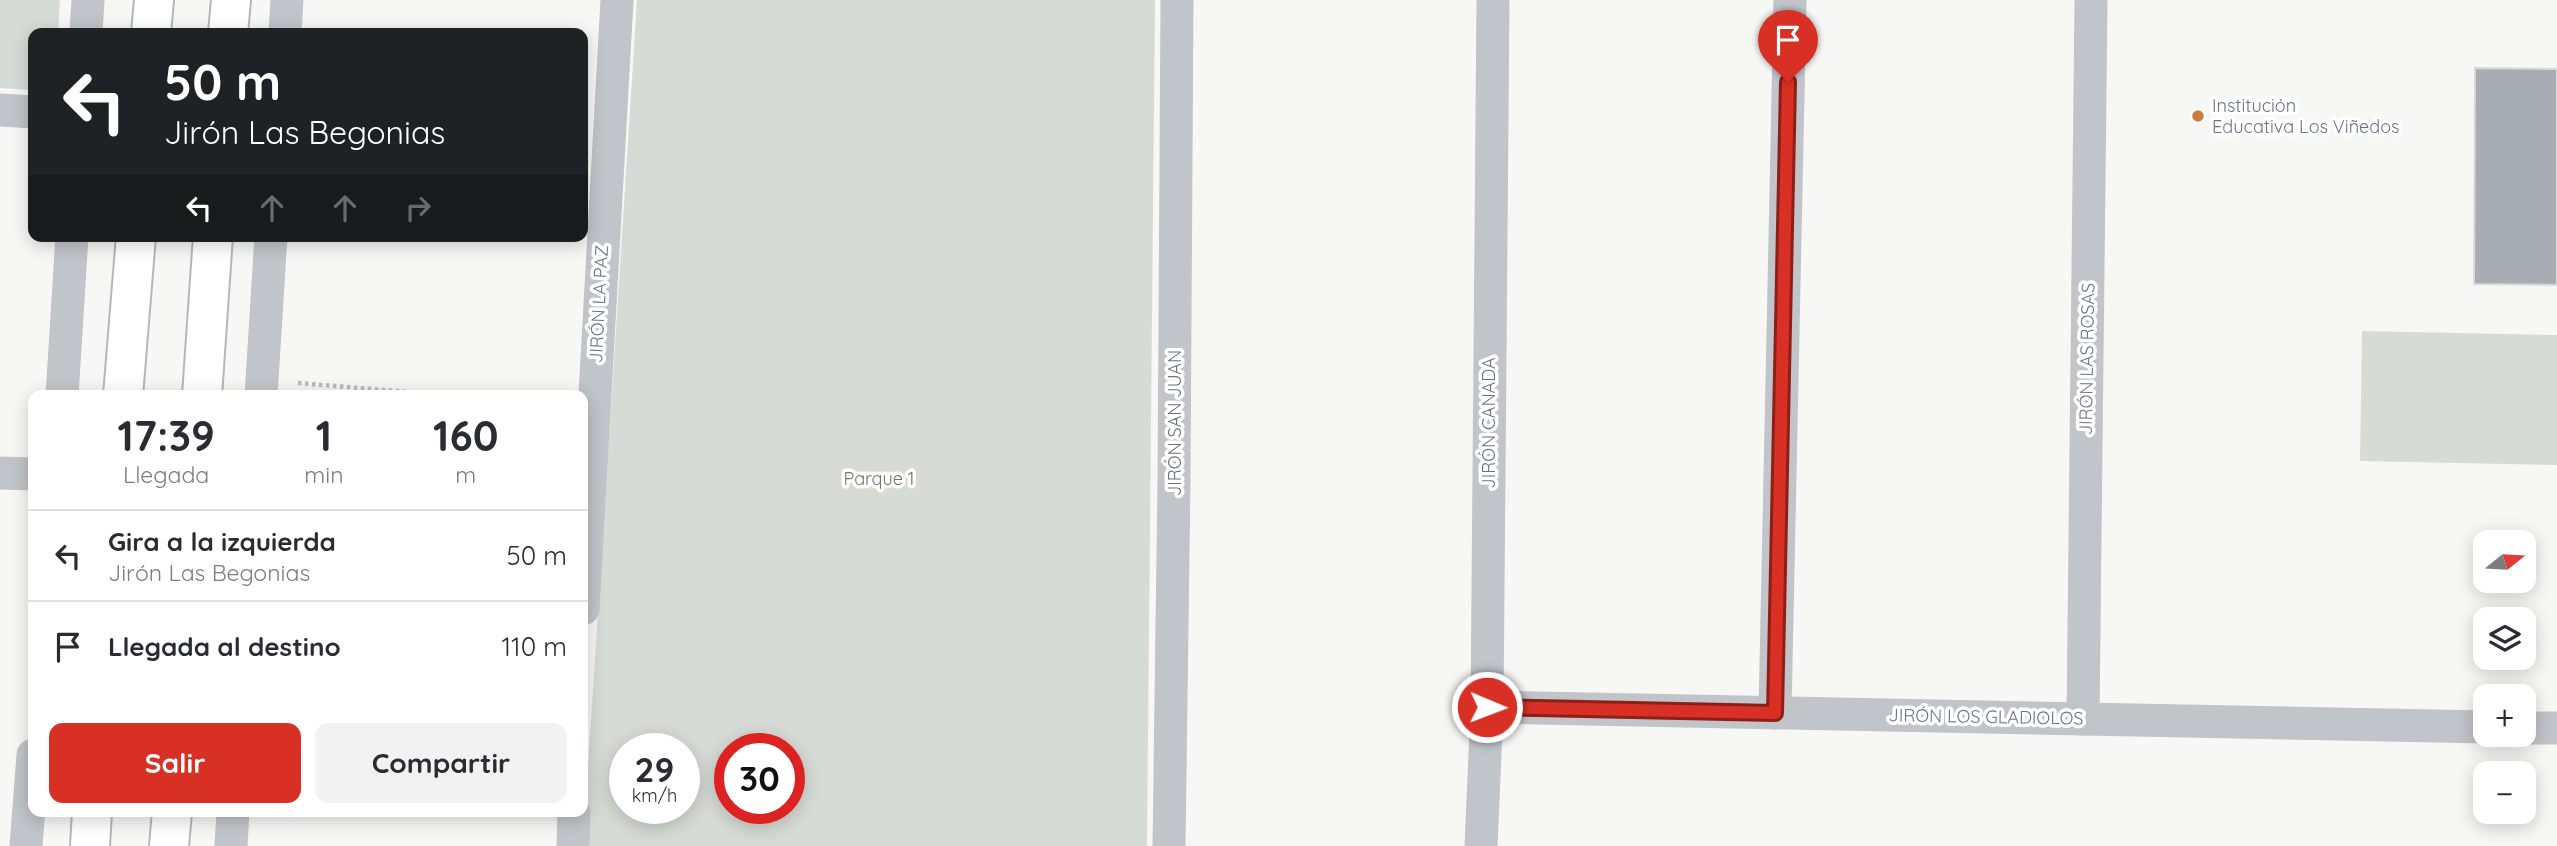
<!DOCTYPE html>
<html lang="es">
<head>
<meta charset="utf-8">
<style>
	body { margin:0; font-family:Quicksand,sans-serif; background:#f2f2f3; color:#2b2b33; height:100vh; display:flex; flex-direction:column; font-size:26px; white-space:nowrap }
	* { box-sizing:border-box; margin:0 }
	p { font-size:23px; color:#7c7c81 }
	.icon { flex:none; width:38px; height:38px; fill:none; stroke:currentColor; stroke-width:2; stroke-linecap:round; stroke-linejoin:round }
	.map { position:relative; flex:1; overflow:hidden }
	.drawer { position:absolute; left:28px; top:390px; width:560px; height:427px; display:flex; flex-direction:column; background:#fff; border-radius:14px; box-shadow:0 4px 18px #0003 }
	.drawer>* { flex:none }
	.banner { position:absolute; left:28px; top:28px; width:560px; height:214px; border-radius:14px; box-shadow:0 4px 18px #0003; background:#202124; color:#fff; overflow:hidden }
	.needle { width:46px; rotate:72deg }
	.tools { position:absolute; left:2473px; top:530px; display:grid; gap:14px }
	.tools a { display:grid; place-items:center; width:63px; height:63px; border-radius:14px; background:#fff; box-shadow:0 4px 18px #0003; font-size:35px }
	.speed { position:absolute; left:609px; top:733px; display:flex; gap:14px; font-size:35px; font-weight:700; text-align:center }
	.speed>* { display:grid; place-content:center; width:91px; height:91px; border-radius:50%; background:#fff; box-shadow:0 4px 18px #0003; line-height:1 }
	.speed small { font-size:18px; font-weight:400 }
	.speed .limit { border:10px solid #d22; background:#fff; color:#111 }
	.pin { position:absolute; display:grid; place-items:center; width:60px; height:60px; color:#fff; margin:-72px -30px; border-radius:50% 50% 50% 0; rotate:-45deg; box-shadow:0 0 7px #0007 }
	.pin .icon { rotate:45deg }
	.me { position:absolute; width:77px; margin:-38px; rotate:91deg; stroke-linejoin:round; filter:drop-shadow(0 0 5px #0008) }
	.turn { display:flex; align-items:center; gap:24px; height:147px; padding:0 21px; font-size:32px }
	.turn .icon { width:91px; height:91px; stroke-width:2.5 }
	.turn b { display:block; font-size:49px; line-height:60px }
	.lanes { display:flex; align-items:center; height:66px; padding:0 21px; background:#0003; justify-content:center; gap:35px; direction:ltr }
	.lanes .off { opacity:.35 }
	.eta { display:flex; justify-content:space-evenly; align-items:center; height:119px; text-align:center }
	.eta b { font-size:42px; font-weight:800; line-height:49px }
	.button { display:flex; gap:14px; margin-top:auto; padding:14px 21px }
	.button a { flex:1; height:80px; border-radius:14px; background:#d93025; color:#fff; font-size:28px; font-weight:800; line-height:80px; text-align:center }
	.button a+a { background:#f2f2f3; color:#2b2b33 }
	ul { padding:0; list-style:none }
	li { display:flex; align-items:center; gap:21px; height:91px; padding:0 21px; border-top:2px solid #e1e1e2 }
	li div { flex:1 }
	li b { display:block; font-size:26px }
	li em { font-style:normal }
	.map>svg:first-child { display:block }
	.green { fill:#d6dcd5; fill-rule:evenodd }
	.building { fill:#a8adb4; stroke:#d9d9d8; stroke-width:2 }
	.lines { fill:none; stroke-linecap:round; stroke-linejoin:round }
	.primary-casing { stroke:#b5b7bc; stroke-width:42 }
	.path { stroke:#b9bbbe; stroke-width:4.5; stroke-dasharray:3.5 3.5; stroke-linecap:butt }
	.minor { stroke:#c1c4c8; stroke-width:33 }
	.primary { stroke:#fff; stroke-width:38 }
	.route-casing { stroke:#8d1f18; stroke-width:18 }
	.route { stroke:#d93025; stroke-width:12 }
	.poi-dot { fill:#ce7b3f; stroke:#fff; stroke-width:2.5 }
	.labels { text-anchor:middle; stroke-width:7; stroke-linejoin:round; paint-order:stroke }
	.poi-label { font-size:18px; fill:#6a7382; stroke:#fff; text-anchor:start }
	.street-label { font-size:18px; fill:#6a7382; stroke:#fff }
	.park-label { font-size:18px; fill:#697a68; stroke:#fff }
</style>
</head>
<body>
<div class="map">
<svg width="2557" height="846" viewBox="0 0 2557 846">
	<rect width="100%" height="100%" fill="#f7f8f5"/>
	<!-- green -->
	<g class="green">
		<path d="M0,0H60L58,33H33V90L0,88Z"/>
		<path d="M637,0H1155L1147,846H583ZM625,749H684V808H625ZM730,749H789V808H730Z"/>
		<path d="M2362,331L2557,335V465L2360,461Z"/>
	</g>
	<!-- building -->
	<path class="building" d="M2475,68L2557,69V285L2474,284Z"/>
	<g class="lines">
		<defs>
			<g id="primary">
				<path d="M151,33L154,0"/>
				<path d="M228,33L231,0"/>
				<path d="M123,396L136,236"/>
				<path d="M202,396L213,236"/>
				<path d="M90,846L92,812"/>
				<path d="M169,846L172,812"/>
			</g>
		</defs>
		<!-- primary casing -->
		<use href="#primary" class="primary-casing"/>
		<!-- path -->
		<path class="path" d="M298,383L457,396"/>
		<!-- minor -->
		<g class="minor">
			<path d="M86,33L88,0"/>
			<path d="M285,33L287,0"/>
			<path d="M0,110L33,112"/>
			<path d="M62,396L72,236"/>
			<path d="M261,396L271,236"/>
			<path d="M0,473L33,474"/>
			<path d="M583,609L617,0"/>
			<path d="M1487,707L2485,727"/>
			<path d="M1775,713L1790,0"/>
			<path d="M2083,719L2091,0"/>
			<path d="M2524,728H2557"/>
			<path d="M26,846L33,755"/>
			<path d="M231,846L233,812"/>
			<path d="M573,846L574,812"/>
			<path d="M1169,846L1174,481L1177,0"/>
			<path d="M1481,846L1487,707L1493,0"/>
		</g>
		<!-- primary -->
		<use href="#primary" class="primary"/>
	</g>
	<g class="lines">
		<defs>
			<path id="route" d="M1487,707L1775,713L1788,82"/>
		</defs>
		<!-- route casing -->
		<use href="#route" class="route-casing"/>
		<!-- route -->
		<use href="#route" class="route"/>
	</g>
	<!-- markers -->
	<circle class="poi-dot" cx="2198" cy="116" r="7"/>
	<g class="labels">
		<!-- poi labels -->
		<g class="poi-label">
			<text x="2212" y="112">Institución<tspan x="2212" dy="21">Educativa Los Viñedos</tspan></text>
		</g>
		<!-- street labels -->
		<g class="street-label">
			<text transform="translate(599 304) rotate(-87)" y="6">JIRÓN LA PAZ</text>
			<text transform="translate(2087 359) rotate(-89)" y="6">JIRÓN LAS ROSAS</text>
			<text transform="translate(1175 423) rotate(-90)" y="6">JIRÓN SAN JUAN</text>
			<text transform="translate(1489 423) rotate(-90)" y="6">JIRÓN CANADA</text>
			<text transform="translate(1986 717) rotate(1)" y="6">JIRÓN LOS GLADIOLOS</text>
		</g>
		<!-- park labels -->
		<g class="park-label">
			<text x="879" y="485">Parque 1</text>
		</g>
	</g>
</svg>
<div class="tools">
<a><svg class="needle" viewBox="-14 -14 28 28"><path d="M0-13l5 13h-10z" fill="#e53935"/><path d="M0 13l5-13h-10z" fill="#7c7c81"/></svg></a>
<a><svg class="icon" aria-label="layers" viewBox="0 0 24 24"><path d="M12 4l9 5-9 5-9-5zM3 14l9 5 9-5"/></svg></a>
<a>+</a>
<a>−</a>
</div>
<div class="speed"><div>29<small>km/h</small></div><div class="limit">30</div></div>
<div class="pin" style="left:1788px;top:82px;background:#d93025"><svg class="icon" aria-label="arrive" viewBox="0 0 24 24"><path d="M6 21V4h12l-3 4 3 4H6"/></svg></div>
<svg class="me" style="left:1487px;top:707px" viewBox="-20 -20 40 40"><circle r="17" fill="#d93025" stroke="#fff" stroke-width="3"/><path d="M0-11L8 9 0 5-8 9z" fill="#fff"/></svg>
<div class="banner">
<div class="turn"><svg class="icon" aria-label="left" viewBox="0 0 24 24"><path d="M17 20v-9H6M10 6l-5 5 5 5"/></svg><div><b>50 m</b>Jirón Las Begonias</div></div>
<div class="lanes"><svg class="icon" aria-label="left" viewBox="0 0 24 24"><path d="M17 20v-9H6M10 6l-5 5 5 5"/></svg><svg class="icon off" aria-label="ahead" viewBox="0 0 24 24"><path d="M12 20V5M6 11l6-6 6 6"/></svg><svg class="icon off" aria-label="ahead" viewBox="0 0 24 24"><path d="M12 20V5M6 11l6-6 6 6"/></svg><svg class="icon off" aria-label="right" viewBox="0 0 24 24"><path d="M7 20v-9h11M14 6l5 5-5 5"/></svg></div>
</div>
<section class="drawer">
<div class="eta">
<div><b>17:39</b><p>Llegada</p></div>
<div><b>1</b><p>min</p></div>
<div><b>160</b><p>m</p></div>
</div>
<ul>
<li><svg class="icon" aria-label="left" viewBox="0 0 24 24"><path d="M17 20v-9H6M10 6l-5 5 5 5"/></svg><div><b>Gira a la izquierda</b><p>Jirón Las Begonias</p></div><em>50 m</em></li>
<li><svg class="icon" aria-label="arrive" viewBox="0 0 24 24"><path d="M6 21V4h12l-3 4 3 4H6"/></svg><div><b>Llegada al destino</b></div><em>110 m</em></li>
</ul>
<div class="button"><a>Salir</a><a>Compartir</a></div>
</section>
</div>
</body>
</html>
